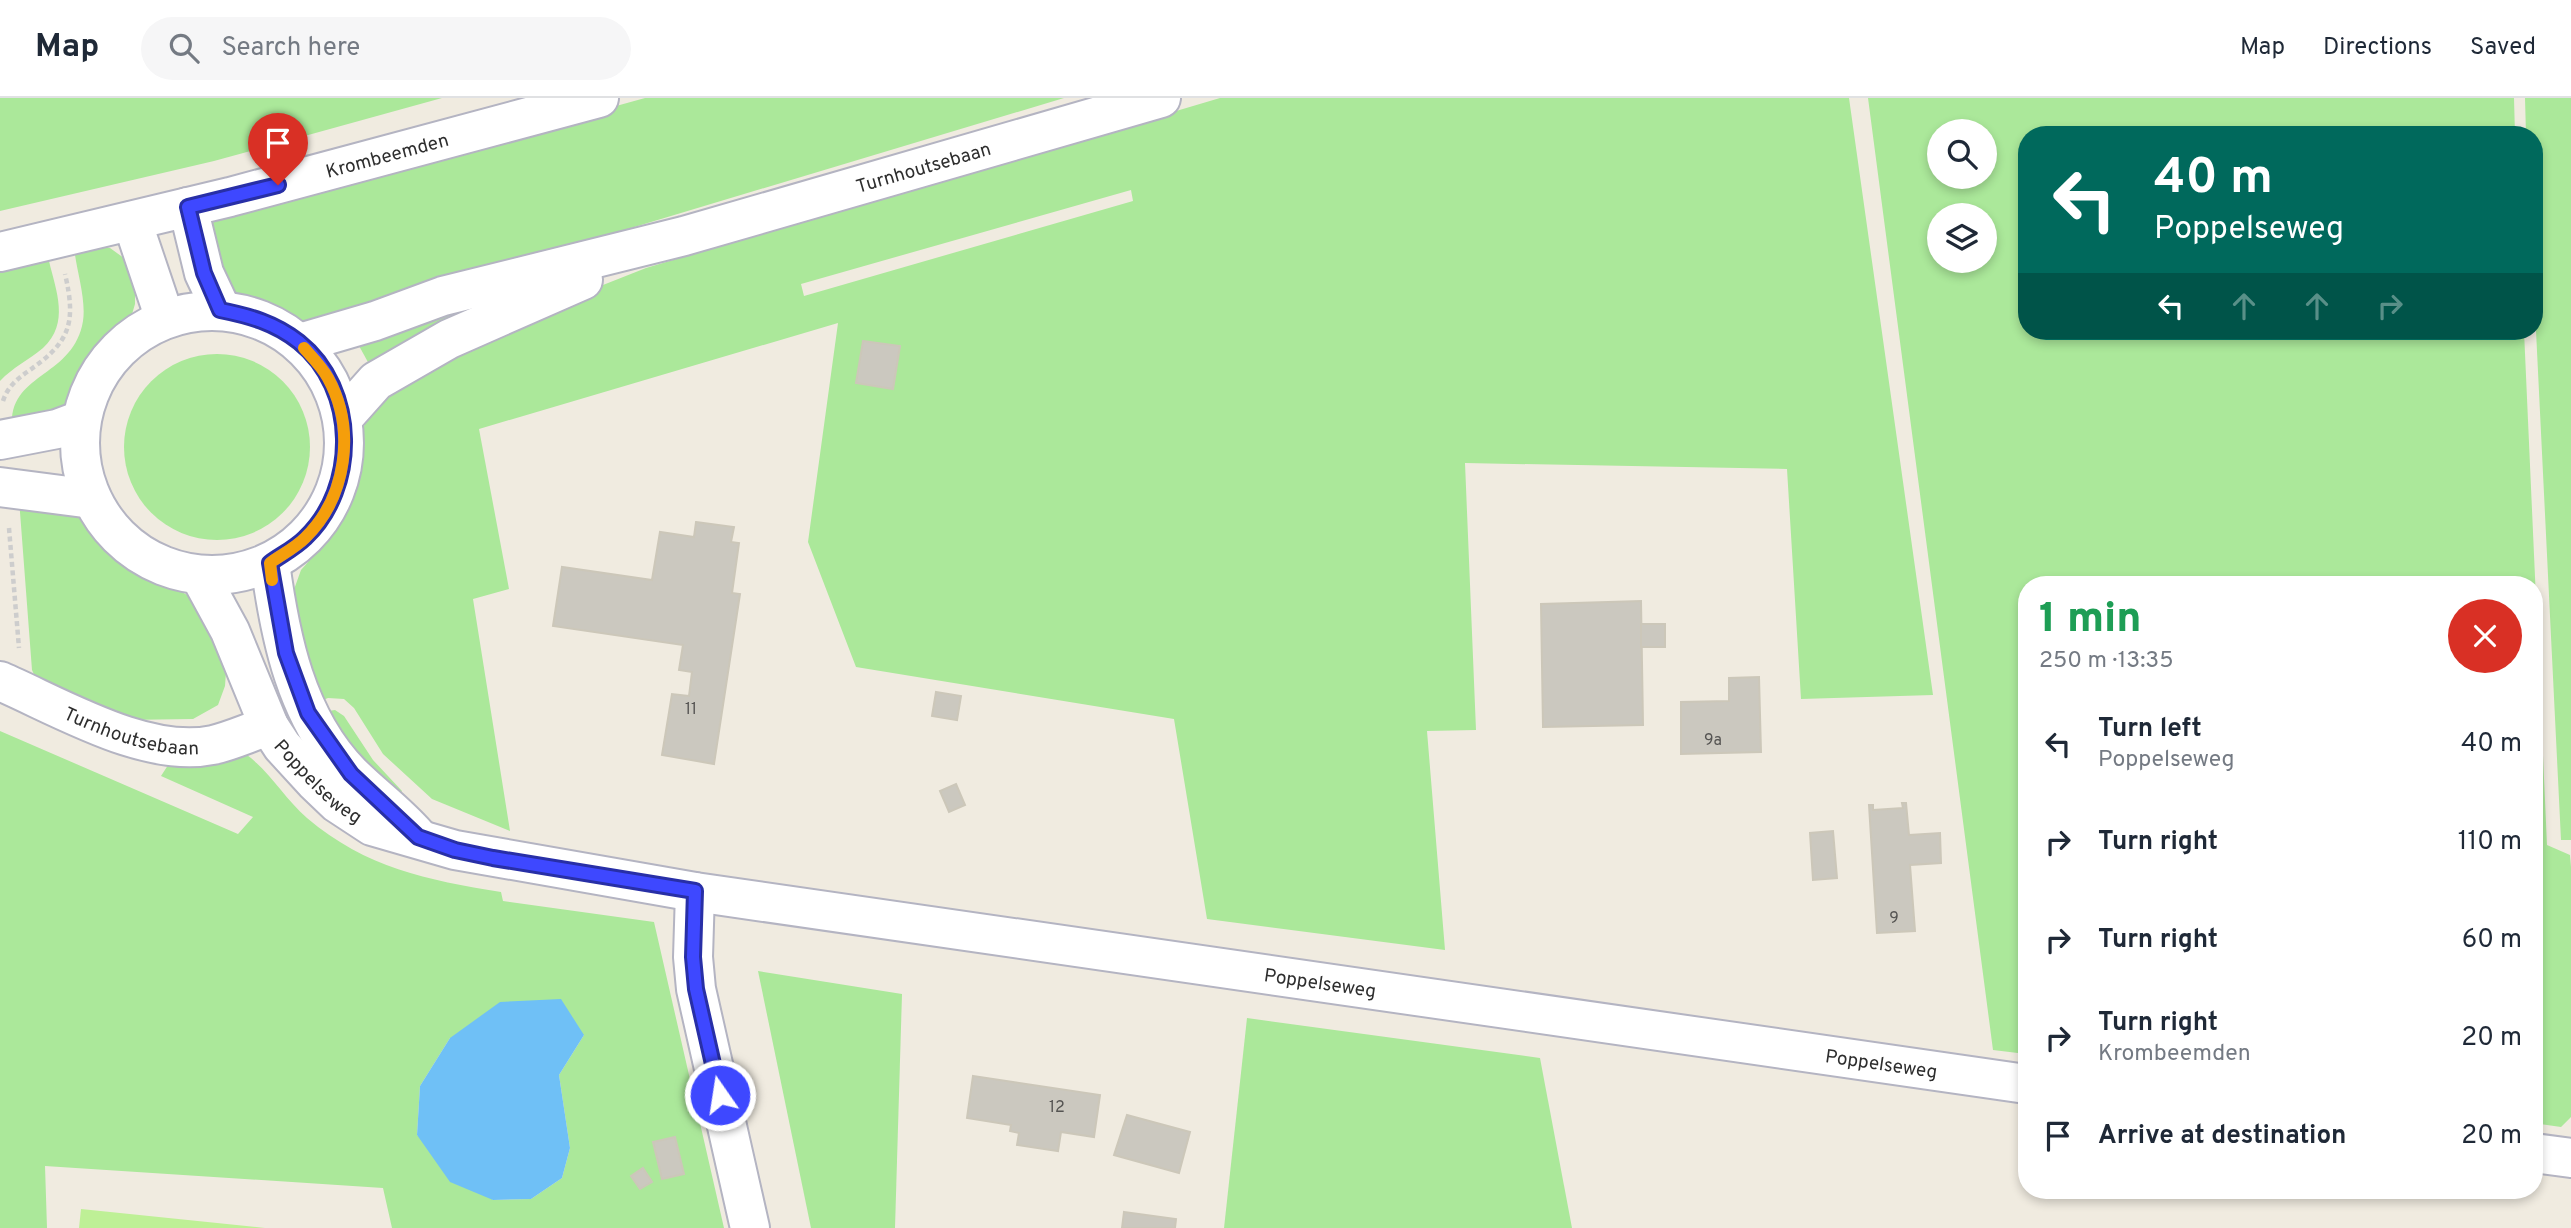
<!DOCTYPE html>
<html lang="en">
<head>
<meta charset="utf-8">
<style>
	body { margin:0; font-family:Overpass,sans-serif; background:#f6f6f7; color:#1f2937; height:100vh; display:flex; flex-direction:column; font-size:26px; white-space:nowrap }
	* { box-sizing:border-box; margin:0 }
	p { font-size:23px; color:#747a83 }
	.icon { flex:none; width:38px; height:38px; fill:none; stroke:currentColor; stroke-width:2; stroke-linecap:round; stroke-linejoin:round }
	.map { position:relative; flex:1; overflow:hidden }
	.panel { position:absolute; left:2018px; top:478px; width:525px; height:623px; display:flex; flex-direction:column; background:#fff; border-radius:28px; box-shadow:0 4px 10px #0003 }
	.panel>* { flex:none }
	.top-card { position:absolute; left:2018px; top:28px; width:525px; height:214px; border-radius:28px; box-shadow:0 4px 10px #0003; background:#00695c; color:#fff; overflow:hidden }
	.controls { position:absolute; left:1927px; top:21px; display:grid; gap:14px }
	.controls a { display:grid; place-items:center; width:70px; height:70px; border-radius:50%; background:#fff; box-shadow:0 4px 10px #0003; font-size:35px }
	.pin { position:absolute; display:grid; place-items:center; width:60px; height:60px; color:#fff; margin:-72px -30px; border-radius:50% 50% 50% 0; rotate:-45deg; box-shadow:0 0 7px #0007 }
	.pin .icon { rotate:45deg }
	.me { position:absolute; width:77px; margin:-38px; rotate:347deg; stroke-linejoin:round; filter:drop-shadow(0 0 5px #0008) }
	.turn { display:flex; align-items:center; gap:24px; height:147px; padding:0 21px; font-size:32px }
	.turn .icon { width:91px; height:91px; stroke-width:2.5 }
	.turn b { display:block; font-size:49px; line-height:60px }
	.lanes { display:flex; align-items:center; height:66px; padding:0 21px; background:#0003; justify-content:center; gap:35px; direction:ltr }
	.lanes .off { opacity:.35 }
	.round { display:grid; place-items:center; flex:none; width:74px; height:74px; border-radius:37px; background:#f6f6f7 }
	.summary { display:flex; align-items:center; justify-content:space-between; height:119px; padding:0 21px }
	h1 { font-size:42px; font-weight:800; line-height:52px; color:#1e9e55 }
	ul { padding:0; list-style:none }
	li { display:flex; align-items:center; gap:21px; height:98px; padding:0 21px }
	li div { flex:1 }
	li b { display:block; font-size:26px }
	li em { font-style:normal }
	header { display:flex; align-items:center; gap:42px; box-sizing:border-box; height:98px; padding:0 35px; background:#fff; border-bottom:2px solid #e0e1e3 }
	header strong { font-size:33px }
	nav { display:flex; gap:38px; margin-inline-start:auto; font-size:24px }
	.search { width:490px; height:63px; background:#f6f6f7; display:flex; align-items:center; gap:18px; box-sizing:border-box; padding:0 24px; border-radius:38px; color:#747a83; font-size:26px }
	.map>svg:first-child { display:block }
	.green { fill:#abe89a; fill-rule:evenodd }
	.pitch { fill:#bef096 }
	.water { fill:#6fc0f6 }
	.building { fill:#cbc8bf; stroke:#ccc7b9; stroke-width:2 }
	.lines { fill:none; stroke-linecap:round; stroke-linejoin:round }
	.street-casing { stroke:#b4b4c2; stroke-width:42 }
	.secondary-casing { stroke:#b4b4c2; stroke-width:42 }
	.path { stroke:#cdcdcd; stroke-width:4.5; stroke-dasharray:5 3.5; stroke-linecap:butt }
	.street { stroke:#fff; stroke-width:38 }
	.secondary { stroke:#fff; stroke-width:38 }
	.route-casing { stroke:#282fa6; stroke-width:18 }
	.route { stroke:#3e48ff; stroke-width:12 }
	.slow { stroke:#f59e0b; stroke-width:12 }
	.labels { text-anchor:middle; stroke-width:7; stroke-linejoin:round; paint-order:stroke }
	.number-label { font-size:16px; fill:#555452 }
	.street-label { font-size:19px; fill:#2e2e2e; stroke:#fff }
</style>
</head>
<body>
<header>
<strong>Map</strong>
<div class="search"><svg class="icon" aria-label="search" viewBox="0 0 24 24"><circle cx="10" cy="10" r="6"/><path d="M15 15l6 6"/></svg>Search here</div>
<nav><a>Map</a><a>Directions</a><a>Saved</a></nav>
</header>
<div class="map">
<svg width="2571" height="1130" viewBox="0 0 2571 1130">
	<rect width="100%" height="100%" fill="#f0ebe0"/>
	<!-- green -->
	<g class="green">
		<path d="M0,0H442L214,63L0,113Z"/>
		<path d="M645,0H1064L305,228L250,205L233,193L225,184L211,128L217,119Z"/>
		<path d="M1220,0H1849L1933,597L1801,601L1787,371L1465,365L1476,632L1427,633L1445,852L1207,821L1174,621L856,569L808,444L838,225L479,331L509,491L473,501L510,733L432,701L383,656L354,610L344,601L328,600L318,604L292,497L301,472L339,429L359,378L360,343L367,317L389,289L522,219L646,170ZM1131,92L1133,103L804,198L801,186Z"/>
		<path d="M1868,0H2514L2515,37H2026V233H2524L2547,747L2570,757L2571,769V1019L2561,1029L2534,1025V486H2026V956L1993,952ZM1939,33H1984V79H1939ZM1939,117H1984V163H1939Z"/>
		<path d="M2525,0H2571V742H2561L2534,192V37H2526Z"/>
		<path d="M98,148L110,150L128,163L135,192V206L130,223L119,239L66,306L48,316L12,324C12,275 74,278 83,223C86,203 78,177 75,157L82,150Z"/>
		<path d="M39,159L49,163C56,193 70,225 43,250C29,262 13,269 0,283V167Z"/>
		<path d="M465,202L468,213L369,266L358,246Z"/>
		<circle cx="217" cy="349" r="93"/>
		<path d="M19,401L86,419L127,464L189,498L199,507L226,574L225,588L218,607L193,621L124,622L37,583L32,572Z"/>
		<path d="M335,612L344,618L373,662L402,693L398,699L360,668L328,613Z"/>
		<path d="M0,633L238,736L253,719L161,678L172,661L247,657C270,674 285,701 307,720C366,770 427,782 501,794L503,803L654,824L724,1130H392L383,1090L45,1068L47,1130H0ZM584,937L559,977L570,1050L562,1080L531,1101L493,1102L417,1037L420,988L450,940Z"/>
		<path d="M758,873L902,896L895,1130H811Z"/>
		<path d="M1247,920L1540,960L1572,1130H1224Z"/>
	</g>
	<!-- pitch -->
	<path class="pitch" d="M81,1111L265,1130H79Z"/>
	<!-- water -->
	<path class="water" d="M561,901L584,937L559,977L570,1050L562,1080L531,1101L493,1102L450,1084L417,1037L420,988L450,940L500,904Z"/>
	<!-- building -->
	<g class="building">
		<path d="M863,243L900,248L893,291L856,285Z"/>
		<path d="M696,424L734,429L731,444L739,445L732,495L740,496L714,666L662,657L672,596L689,598L692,574L679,572L683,547L553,528L562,469L652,482L660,434L694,439Z"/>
		<path d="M1641,503L1643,627L1543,629L1541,506Z"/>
		<rect x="1641" y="526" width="24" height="23"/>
		<path d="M1759,579L1761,654L1681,656V604L1729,603V580Z"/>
		<path d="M936,594L961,598L957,622L932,618Z"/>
		<path d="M956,686L965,707L949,714L940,693Z"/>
		<path d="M1902,705H1906L1909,737L1940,735L1941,765L1910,767L1915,833L1877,835L1869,707H1873V712L1903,710Z"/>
		<path d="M1833,733L1837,780L1813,782L1810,735Z"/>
		<path d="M973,978L1100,997L1094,1039L1061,1034L1058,1053L1017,1047L1019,1035L1010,1033L1011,1027L967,1020Z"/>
		<path d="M1127,1017L1190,1034L1179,1075L1114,1057Z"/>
		<path d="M675,1039L684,1076L662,1081L653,1044Z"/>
		<path d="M643,1070L652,1084L640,1091L631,1078Z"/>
		<path d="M1124,1114L1176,1121L1175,1130H1122Z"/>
	</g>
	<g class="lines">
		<defs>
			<g id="street">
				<path d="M188,109L204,175L221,211"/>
				<path d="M132,123L165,221"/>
				<path id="s1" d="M0,154L230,99L599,0"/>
				<path id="s2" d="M0,583C60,609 146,661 213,647C231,643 250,634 269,628"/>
				<path d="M695,794L693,859L696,891L750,1130"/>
			</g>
			<g id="secondary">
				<circle cx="212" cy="345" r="132"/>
				<path id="s3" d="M300,245L375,223L443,198L684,138L1161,0"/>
				<path d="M343,320L376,283L449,241L583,182"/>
				<path d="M0,342L57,331L81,322"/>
				<path d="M0,389L92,401"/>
				<path d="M270,465C280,539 296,620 351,676C372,697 397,715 417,738"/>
				<path id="s4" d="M200,478L230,533L269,628L282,648L315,684L337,705L372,728L455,752L695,794L2026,986"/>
				<path d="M2534,1055L2571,1060"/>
			</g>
		</defs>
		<!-- street casing -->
		<use href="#street" class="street-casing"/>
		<!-- secondary casing -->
		<use href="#secondary" class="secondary-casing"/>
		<!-- path -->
		<g class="path">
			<path d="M3,303C7,290 16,282 27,274C69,245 77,227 65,176"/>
			<path d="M9,430L19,550"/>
		</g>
		<!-- street -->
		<use href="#street" class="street"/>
		<!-- secondary -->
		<use href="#secondary" class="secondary"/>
	</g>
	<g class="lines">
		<defs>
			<path id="route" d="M278,87L188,109L204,175L220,212C250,218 275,225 299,244C358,291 358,390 305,440C295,450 281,457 270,465L286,555L308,615L351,676L418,739L455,752L493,760L695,793L693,859L696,891L720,997"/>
		</defs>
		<!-- route casing -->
		<use href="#route" class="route-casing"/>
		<!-- route -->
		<use href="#route" class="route"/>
		<!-- slow -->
		<path class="slow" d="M272,482L270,465C281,457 295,450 305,440C347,399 356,331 328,280C322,269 312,259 304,250"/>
	</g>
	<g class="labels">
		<!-- number labels -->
		<g class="number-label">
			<text x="691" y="616">11</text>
			<text x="1713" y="647">9a</text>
			<text x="1894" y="825">9</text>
			<text x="1057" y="1014">12</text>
		</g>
		<!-- street labels -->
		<g class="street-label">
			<text dy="7" stroke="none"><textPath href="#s1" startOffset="399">Krombeemden</textPath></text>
			<text dy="7" stroke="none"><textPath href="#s3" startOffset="648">Turnhoutsebaan</textPath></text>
			<text dy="7" stroke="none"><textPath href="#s2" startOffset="142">Turnhoutsebaan</textPath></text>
			<text dy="7" stroke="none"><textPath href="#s4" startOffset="240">Poppelseweg</textPath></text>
			<text dy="7" stroke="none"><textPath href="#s4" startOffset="1272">Poppelseweg</textPath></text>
			<text dy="7" stroke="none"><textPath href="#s4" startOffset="1839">Poppelseweg</textPath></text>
		</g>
	</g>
</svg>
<div class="controls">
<a><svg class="icon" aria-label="search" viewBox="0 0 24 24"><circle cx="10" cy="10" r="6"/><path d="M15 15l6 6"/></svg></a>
<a><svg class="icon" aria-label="layers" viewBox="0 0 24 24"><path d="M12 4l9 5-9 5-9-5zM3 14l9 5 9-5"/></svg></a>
</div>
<div class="pin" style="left:278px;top:87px;background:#d93025"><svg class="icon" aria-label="arrive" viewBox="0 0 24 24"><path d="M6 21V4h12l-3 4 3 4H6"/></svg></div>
<svg class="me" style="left:720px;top:997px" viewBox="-20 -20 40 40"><circle r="17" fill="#3e48ff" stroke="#fff" stroke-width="3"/><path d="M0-11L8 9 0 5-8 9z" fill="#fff"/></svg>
<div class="top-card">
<div class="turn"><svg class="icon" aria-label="left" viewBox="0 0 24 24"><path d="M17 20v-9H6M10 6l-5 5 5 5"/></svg><div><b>40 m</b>Poppelseweg</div></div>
<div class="lanes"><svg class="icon" aria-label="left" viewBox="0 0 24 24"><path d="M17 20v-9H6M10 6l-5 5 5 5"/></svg><svg class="icon off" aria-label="ahead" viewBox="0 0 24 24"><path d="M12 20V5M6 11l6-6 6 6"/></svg><svg class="icon off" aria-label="ahead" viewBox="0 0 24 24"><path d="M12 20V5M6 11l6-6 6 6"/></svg><svg class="icon off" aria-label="right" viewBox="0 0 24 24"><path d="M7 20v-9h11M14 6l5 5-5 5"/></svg></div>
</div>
<section class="panel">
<div class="summary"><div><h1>1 min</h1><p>250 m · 13:35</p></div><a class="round" style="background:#d93025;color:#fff"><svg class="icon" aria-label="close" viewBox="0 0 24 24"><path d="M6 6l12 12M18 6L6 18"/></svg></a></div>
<ul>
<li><svg class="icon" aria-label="left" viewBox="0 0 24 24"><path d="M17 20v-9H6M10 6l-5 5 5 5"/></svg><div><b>Turn left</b><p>Poppelseweg</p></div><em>40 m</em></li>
<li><svg class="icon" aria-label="right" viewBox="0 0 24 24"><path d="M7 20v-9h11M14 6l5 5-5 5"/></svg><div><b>Turn right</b></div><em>110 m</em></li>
<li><svg class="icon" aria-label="right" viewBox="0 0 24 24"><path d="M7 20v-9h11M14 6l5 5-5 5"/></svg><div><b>Turn right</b></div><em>60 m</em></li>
<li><svg class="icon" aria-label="right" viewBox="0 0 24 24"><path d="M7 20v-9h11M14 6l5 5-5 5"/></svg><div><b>Turn right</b><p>Krombeemden</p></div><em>20 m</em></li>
<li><svg class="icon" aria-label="arrive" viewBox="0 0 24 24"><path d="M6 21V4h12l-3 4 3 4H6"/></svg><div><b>Arrive at destination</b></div><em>20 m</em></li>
</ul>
</section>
</div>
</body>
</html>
